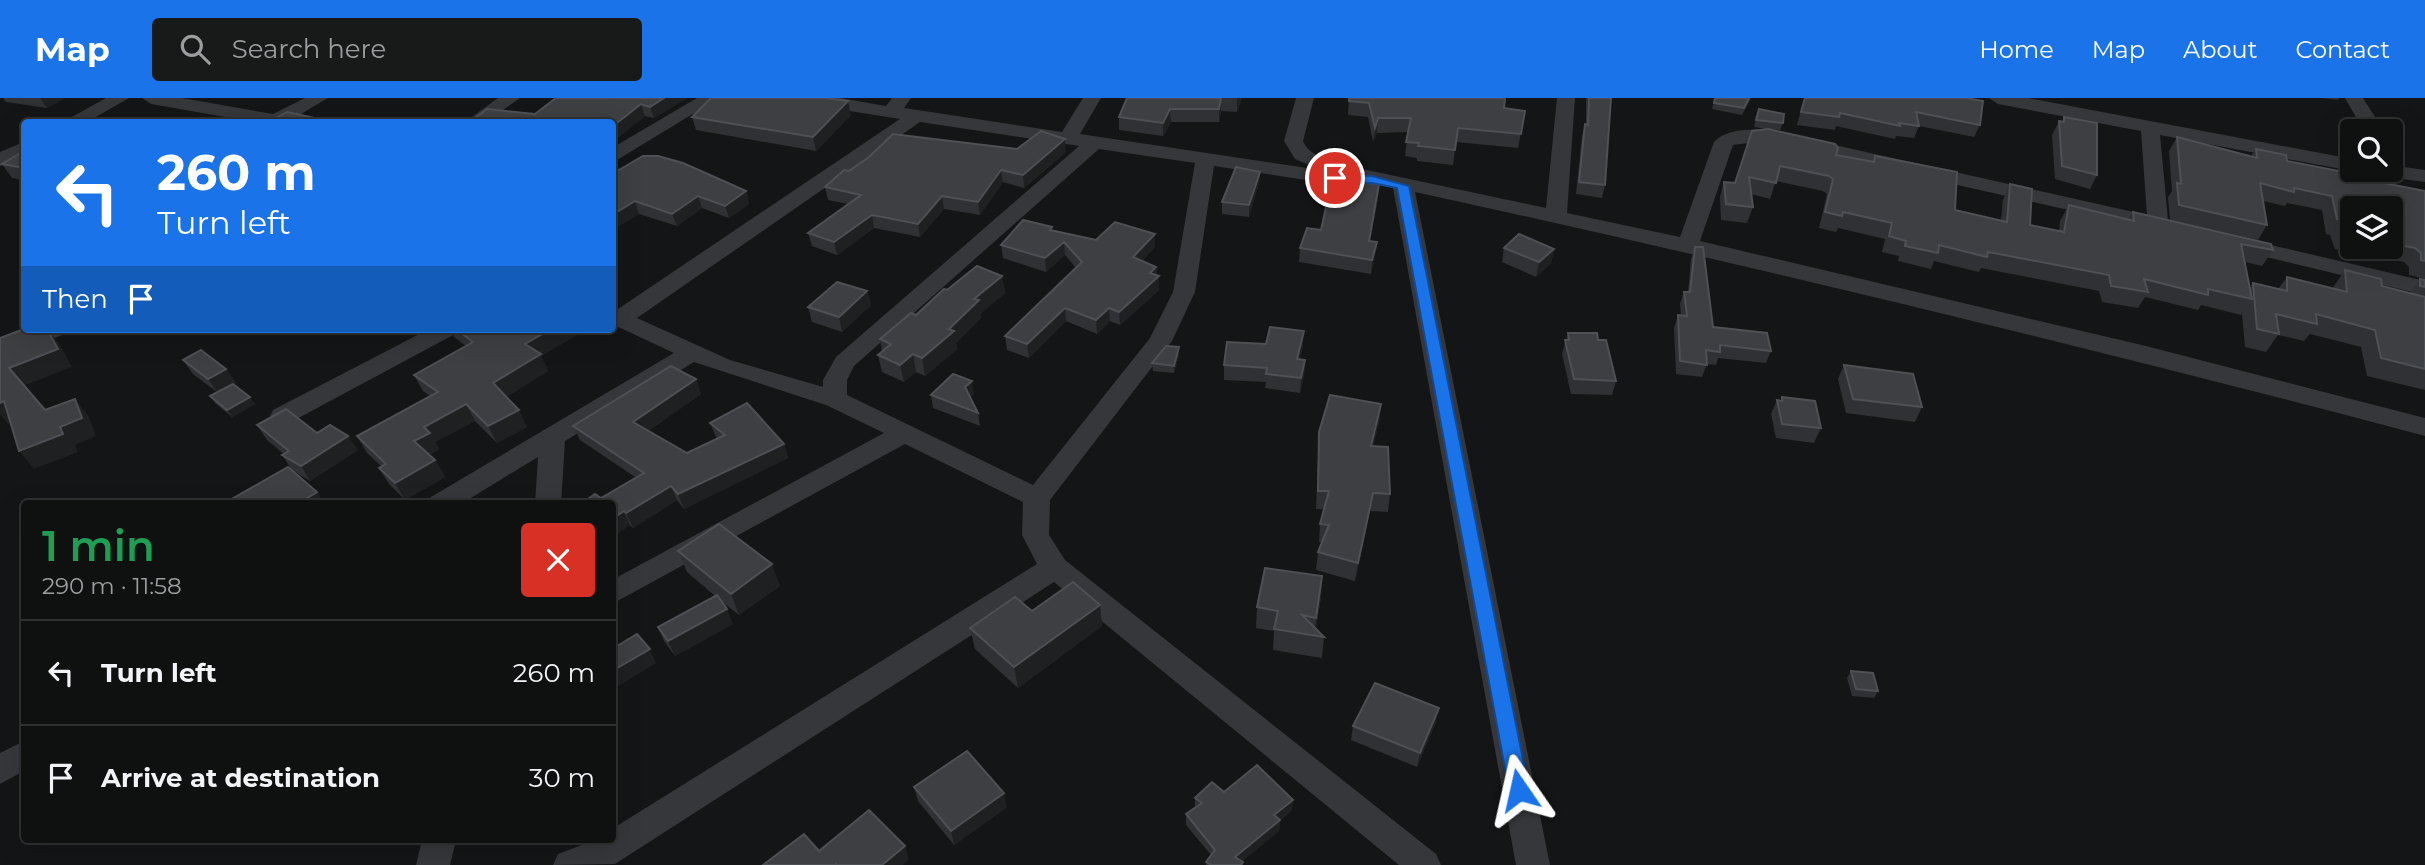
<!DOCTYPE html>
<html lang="en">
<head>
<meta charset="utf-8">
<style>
	body { margin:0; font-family:Montserrat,sans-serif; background:#181919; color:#f1f3f6; height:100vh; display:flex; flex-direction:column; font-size:26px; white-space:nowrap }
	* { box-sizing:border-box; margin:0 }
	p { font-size:23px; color:#9b9d9f }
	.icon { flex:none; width:38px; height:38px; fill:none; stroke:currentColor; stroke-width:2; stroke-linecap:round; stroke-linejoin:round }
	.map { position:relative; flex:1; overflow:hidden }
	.side { position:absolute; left:21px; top:402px; width:595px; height:343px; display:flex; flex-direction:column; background:#0f1010; border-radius:7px; box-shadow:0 7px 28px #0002,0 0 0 2px #2f3030 }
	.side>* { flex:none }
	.guide { position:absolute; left:21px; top:21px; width:595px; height:214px; border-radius:7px; box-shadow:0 7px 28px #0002,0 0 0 2px #2f3030; background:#1a73e8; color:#fff; overflow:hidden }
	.controls { position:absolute; left:2340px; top:21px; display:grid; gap:14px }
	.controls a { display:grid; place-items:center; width:63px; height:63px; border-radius:7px; background:#0f1010; box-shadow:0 7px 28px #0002,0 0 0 2px #2f3030; font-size:35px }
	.pin { position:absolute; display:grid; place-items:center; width:60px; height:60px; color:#fff; margin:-30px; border:4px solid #fff; border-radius:50%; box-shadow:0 2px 7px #0007 }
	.me { position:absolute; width:77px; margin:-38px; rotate:349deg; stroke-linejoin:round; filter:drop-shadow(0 0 5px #0008) }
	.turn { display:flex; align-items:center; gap:24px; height:147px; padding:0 21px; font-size:32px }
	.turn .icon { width:91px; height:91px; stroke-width:2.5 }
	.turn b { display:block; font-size:49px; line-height:60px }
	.then { display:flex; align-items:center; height:66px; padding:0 21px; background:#0003; gap:14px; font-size:26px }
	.round { display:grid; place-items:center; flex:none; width:74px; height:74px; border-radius:7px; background:#181919 }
	.overview { display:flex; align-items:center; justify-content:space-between; height:119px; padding:0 21px }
	h1 { font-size:42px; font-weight:600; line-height:52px; color:#1e9e55 }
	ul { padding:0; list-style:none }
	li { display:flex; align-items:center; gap:21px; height:105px; padding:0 21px; border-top:2px solid #2f3030 }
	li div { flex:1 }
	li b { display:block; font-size:26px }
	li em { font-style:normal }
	header { display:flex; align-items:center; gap:42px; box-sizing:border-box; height:98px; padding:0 35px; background:#1a73e8; color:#fff }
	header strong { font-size:33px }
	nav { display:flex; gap:38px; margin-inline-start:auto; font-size:24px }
	.search { width:490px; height:63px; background:#181919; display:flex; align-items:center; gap:18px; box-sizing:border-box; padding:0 24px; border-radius:7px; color:#9b9d9f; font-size:26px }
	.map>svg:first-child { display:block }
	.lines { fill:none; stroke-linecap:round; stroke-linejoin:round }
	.street { fill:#35373b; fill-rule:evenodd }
	.wall { fill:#303134; fill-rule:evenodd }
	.shaded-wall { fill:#1f2022 }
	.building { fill:#3d3f42; stroke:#4d5054; stroke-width:2 }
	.route { fill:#1a73e8; stroke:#114b97; stroke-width:2 }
</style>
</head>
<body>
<header>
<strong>Map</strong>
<div class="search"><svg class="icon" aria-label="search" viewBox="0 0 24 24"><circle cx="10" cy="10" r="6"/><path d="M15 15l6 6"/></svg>Search here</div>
<nav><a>Home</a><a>Map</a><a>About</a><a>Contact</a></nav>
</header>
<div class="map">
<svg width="2425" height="767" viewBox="0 0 2425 767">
	<rect width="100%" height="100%" fill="#141516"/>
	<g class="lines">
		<!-- street -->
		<g class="street">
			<path d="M106,0H129L87,24H63Z"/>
			<path d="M142,0H182L273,16L305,0H328L291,22L292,24H254L151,6Z"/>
			<path d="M498,0H520L486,24H465Z"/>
			<path d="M697,0H719L612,65V50Z"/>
			<path d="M796,0H840L886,8L892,0H911L904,10L1062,34L1083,0H1101L1080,36L1321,72L1295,61L1284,43L1296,0H1314L1303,43C1309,59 1333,63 1348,68L1546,110L1557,0H1575L1567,115L1680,139L1714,44C1726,31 1746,32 1763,31L2147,117L2141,33L1998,6L1989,0H2028L2352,61V72H2357L2352,73L2160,37L2168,122L2173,127L2162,133L1763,43L1733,47L1700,143L2146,248L2425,320V338C2090,249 1753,168 1415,94L1550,767H1516L1393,90L1341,79L1339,84L1332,86L1214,68L1195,194L1172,243L1050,402L1049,437L1065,462L1436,756L1441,767H1399L1054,484L615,766L553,767L558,756L595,742H612V731L1037,466L1022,437L1023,404L905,346L612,506V482L884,335L826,307L694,264L565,343L561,406H535L538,359L461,406H427L431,399L674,255L612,226V215L900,21L805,6ZM920,24L1079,48L836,259L823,282V289L730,262L637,220ZM1099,51L1195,65L1173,194L1150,240L1033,387L847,297V282L854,268Z"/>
			<path d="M2345,0H2363L2384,33H2364Z"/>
			<path d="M24,44V57L0,68V54Z"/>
			<path d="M2390,67L2425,72V84L2381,78L2371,72H2390Z"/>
			<path d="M2237,139L2425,183V197L2229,150L2226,145L2229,140Z"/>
			<path d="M35,231H69L65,236L0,260V244Z"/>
			<path d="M429,231H459L455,236L291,324L282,326L273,324L270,318L273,312Z"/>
			<path d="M24,643V673L0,686V655Z"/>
			<path d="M422,742H456L450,767H416Z"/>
		</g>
	</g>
	<!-- wall -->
	<g class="wall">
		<path d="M3,0H65L47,10L6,4Z"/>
		<path d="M556,0H687L654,20L645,18L617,40H612V24L535,16Z"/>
		<path d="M1127,0H1242L1237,14L1221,13L1219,24H1171L1163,38L1119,32V19Z"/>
		<path d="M1349,0L1504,10L1525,13L1518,50L1456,44L1453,67L1417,63V60L1405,58L1408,34L1377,35L1373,44L1368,19L1348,17Z"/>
		<path d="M1586,0H1611L1605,87L1602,100L1576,96L1582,38L1585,26H1586Z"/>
		<path d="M1715,0H1751L1742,17L1712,11Z"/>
		<path d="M1804,0H1966L1980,27L1974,39L1919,28L1914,40L1896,38L1895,41L1836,28L1835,32L1797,27Z"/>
		<path d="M2321,0H2339L2338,2Z"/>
		<path d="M1759,11L1783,25L1780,32L1769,31L1836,57L1873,64L1875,58L1955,112L2001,123L2003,102L2010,86L2030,127L2059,133L2060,123L2069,107L2128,122L2133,114L2273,152L2262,168L2245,164L2249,190L2253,185L2278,191L2287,179L2332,191L2345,172L2382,188L2410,195L2420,181L2425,182V292L2367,278L2361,249L2310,236L2304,243L2278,237L2266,254L2245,249L2242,215L2241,217L2201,207L2198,212L2145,199L2138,210L2102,204L2099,193L1991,172L1981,170L1979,174L1934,163L1931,171L1898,163L1899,158L1882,154L1885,141L1838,130L1836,134L1819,130L1827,96L1823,93L1776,83L1770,101L1751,96L1753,109L1747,125L1721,122L1720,99L1724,84L1735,85L1767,31L1754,29Z"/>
		<path d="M851,17L816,53L696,32L692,19Z"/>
		<path d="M2064,19L2097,77L2090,91L2055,81L2052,37L2059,23L2062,24Z"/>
		<path d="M2177,39L2251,58L2256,51L2287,63L2348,75L2352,69V72H2368L2384,85L2425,93V181L2409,177V169L2404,164L2335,151L2330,137L2326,136L2322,112L2287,105L2285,108L2263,103L2267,127L2258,142L2170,122L2168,99L2172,93L2169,53ZM2352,110H2390V149H2352Z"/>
		<path d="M1017,51L1066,54L1024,90L1003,84L980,117L944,111L920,139L874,130L837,157L812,148L808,135L848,106L828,102L825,89Z"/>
		<path d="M24,53V82L12,80L2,66Z"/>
		<path d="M612,76L746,93L749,106L729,120L702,110L677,128L639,116L612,132Z"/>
		<path d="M1259,85L1249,119L1222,116V104Z"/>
		<path d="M1378,100L1370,143L1375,158L1371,176L1299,164L1300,150L1321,132Z"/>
		<path d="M1052,129V132L1096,142L1155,136V149L1142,163L1156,169L1159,192L1120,227L1110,223L1097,236L1066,223L1029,260L1007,252L1005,238L1076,170L1065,157L1046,174L1003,160L1001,147Z"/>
		<path d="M1695,149L1713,229L1771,253L1766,265L1718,260L1716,267L1707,266L1702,279L1676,276L1674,230L1678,217L1681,218L1680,206L1684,194H1688L1691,161Z"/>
		<path d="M1504,150L1554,151L1551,165L1536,179L1502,164Z"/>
		<path d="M1002,178L1005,195L981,215V220L956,245L957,251L925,278L916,274L904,284L882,274L878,257L882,253L880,241L916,217L947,192Z"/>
		<path d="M867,193L871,207L842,234L812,224L808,209Z"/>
		<path d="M450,231H579L580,235L541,258L548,273L506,299L527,329L497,345L475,323L435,344L439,351L429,357L435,362L445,379L405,402L389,386L379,370L381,368L367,355L357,338L430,298L423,293L414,277L466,248L454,239Z"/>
		<path d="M1568,235L1598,242L1616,283L1612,297L1571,296L1562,256Z"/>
		<path d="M1303,247L1300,261L1305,262L1304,277L1300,295L1265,290L1266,284L1224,282V267Z"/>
		<path d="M1179,257L1174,275L1153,273L1152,265Z"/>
		<path d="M183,262L226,271L236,285L234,286L255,306L232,319L215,305L210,298L217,294L193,276Z"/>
		<path d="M1844,267L1922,309L1915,324L1846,315L1838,281Z"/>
		<path d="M696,281L701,296L648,333L687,355L717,341L710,325L784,346L788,360L684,411L677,402L633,430L601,400L635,379L580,342L573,328Z"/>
		<path d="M974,296L970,299L978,315L980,328L933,310L931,297Z"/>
		<path d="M1782,299L1821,330L1814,345L1776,340L1771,316L1777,302H1781Z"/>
		<path d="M1381,306L1379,324L1373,348L1390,396L1388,414L1370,413L1355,483L1316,472L1318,454L1322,444H1319L1320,426L1324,411H1316L1319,334Z"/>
		<path d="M257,327L317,335L358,352L310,383L292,372L282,357L284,356L267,342Z"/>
		<path d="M678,453L780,488L739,517L720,502L733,526L675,558L664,543L658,529L715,498L687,474Z"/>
		<path d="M1322,478L1321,499L1316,530L1324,539L1322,560L1273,552L1274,533L1256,530L1257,509Z"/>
		<path d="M1100,507L1102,528L1018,590L975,551L970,530L1032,513Z"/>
		<path d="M1851,573L1878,593L1874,600L1852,598L1847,580Z"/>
		<path d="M1436,624L1417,669L1351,642L1353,628Z"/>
		<path d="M914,689L1007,709L954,747L918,703Z"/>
		<path d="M1224,694L1292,712L1280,723L1279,733L1242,763L1243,767H1206V764L1211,757L1186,727V716L1195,710V700Z"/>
	</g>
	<!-- shaded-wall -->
	<g class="shaded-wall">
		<path d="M40,0H65L47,10Z"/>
		<path d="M664,0H687L654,20L650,9Z"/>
		<path d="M1221,0V13L1219,24V11Z"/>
		<path d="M1237,0H1242L1237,14Z"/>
		<path d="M848,3L851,17L816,53L813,39Z"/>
		<path d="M641,6L645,18L617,40L613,28Z"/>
		<path d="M1170,11L1171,24L1163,38V25Z"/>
		<path d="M1378,20L1377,35L1373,44L1375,30Z"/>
		<path d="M1065,41L1066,54L1024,90L1023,77Z"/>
		<path d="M1001,72L1003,84L980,117L978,104Z"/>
		<path d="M1260,74L1259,85L1249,119V107Z"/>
		<path d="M1379,86L1378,100L1368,157L1369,143Z"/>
		<path d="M746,93L749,106L729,120L725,108Z"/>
		<path d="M698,98L702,110L677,128L672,116Z"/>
		<path d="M942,98L944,111L920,139L918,126Z"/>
		<path d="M635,103L639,116L612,132V117Z"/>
		<path d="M872,117L874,130L837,157L834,144Z"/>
		<path d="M1155,136V149L1134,172L1133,159Z"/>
		<path d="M1064,144L1065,157L1046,174L1045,160Z"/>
		<path d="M1377,144L1375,158L1371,176L1372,162Z"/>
		<path d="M1554,151L1551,165L1536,179L1539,164Z"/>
		<path d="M1156,169L1157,180L1159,178V192L1120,227L1119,214L1150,175Z"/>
		<path d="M1002,178L1005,195L981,215V220L956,245L957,251L925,278L922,260L974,201Z"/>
		<path d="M867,193L871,207L842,234L839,219Z"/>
		<path d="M1065,210L1066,223L1029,260L1027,246Z"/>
		<path d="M1109,210L1110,223L1097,236L1096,222Z"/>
		<path d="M47,231L61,248L72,269L23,288L9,270Z"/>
		<path d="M551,231H579L580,235L541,258L548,273L501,302L493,285L525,246Z"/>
		<path d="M1304,233L1303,247L1297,276V261Z"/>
		<path d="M1179,249V257L1174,275V268Z"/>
		<path d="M913,256L916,274L904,284L900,267Z"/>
		<path d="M1305,262L1304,277L1300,295L1301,280Z"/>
		<path d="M226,271L236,285L218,295L208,281Z"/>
		<path d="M696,281L701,296L639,339L633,324Z"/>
		<path d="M972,283L974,296L968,302L965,289Z"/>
		<path d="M250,299L255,306L232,319L227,312Z"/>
		<path d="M75,301L89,319L96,338L75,347L78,354L34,371L19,353L60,329Z"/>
		<path d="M4,303L19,321L8,326L0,316V305Z"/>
		<path d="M466,306L475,323L435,344L439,351L424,359L414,343L424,329Z"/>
		<path d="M1381,306L1379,324L1369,366L1371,348Z"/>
		<path d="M519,312L527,329L497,345L488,328Z"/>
		<path d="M348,338L358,352L310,383L301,368Z"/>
		<path d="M784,346L788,360L684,411L678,396Z"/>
		<path d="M435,362L445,379L405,402L395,385Z"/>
		<path d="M671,388L677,402L633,430L626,415Z"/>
		<path d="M317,394L325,406H297Z"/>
		<path d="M1373,395L1370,413L1355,483L1358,465Z"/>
		<path d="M624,413L630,427L612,440V421Z"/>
		<path d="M772,466L780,488L739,517L731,496Z"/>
		<path d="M1322,478L1321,499L1314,541L1316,520Z"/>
		<path d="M1100,507L1102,528L1018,590L1014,569Z"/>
		<path d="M727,511L733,526L675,558L668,543Z"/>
		<path d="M650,551L656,565L612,592V573Z"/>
		<path d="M1439,610L1436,624L1417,669L1420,655Z"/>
		<path d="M1004,695L1007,709L954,747L951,733Z"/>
		<path d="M1293,702L1292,712L1280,723L1279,733L1238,767L1235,759L1274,717Z"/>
		<path d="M905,748L909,761L903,767H882Z"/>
	</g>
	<!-- building -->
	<g class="building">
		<path d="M556,0H664L650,9L641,6L613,28L612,24H470L487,11L535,16Z"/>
		<path d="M711,0H826L848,3L813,39L692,19Z"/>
		<path d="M1127,0H1221L1219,11H1170L1163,25L1119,19Z"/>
		<path d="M1349,0H1505L1504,10L1525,13L1521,36L1458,30L1455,52L1418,48L1419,45L1406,44L1411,20H1378L1375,30L1369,5L1349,3Z"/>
		<path d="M1589,0H1611L1605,87L1579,84L1585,26L1588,27Z"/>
		<path d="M1715,0H1749L1744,10L1714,5Z"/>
		<path d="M1805,0H1966L1983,3L1980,27L1916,14L1919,28L1899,25L1900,28L1840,15L1839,19L1801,14Z"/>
		<path d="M1759,11L1784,16L1783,25L1756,22Z"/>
		<path d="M287,14L333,24H269Z"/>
		<path d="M2064,19L2097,25V77L2062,68L2059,23L2064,24Z"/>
		<path d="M1768,31L1835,46L1838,50L1836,57L1874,64L1875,58L1957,74L1955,112L2007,124L2010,86L2032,91L2030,127L2064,134L2069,107L2134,123L2133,114L2271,146L2273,152L2241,146L2252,201L2208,191V197L2144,181L2148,194L2111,188L2109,177L1999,156L1988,154L1987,159L1939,147L1938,155L1905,148L1906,143L1889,138L1892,125L1843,114L1842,118L1825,114L1833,81L1829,78L1780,68L1776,85L1749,79L1753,109L1726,106L1724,84L1735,85L1752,33Z"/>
		<path d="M1041,33L1065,41L1023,77L1001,72L978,104L942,98L918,126L872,117L834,144L808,135L861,97L825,89L844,72L849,73L869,59L893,36L1017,51Z"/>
		<path d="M2177,39L2257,60L2256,51L2286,57L2287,63L2354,76L2353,72H2368L2379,74L2384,85L2425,93V163L2421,162V155L2415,150L2390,145V110H2352V138L2345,136L2340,122L2337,121L2332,98L2294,90V94L2260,85L2267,127L2179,107L2177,85L2181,86Z"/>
		<path d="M24,53V70L2,66Z"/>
		<path d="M643,58H658L683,65L746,93L725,108L698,98L672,116L635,103L612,117V76Z"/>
		<path d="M1236,69L1260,74L1249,107L1222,104Z"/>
		<path d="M1332,82L1379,86L1369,143L1377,144L1372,162L1300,150L1307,130L1321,132Z"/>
		<path d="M1023,122L1052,129L1050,132L1096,142L1115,124L1155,136L1133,159L1156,169L1150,175L1159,178L1119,214L1109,210L1096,222L1065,210L1027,246L1005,238L1082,164L1064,144L1045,160L1001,147Z"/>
		<path d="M1519,136L1554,151L1539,164L1504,150Z"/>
		<path d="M1695,149H1703L1713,229L1767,235L1771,253L1720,247V254L1706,252L1707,267L1680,263L1678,217L1687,218L1684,194H1690Z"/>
		<path d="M977,168L1002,178L974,201L979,202L949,231L954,233L922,260L913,256L900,267L878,257L891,246L880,241L911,215L916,217L944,191L947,192Z"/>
		<path d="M2345,172L2381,181L2382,188L2425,199V271L2381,260L2375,232L2316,216L2317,226L2276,216L2279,236L2257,231L2253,185L2287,193V179L2347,194Z"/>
		<path d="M2420,181L2425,182V189L2420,188Z"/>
		<path d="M837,184L867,193L839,219L808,209Z"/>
		<path d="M1270,229L1304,233L1297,261L1305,262L1301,280L1266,276L1267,270L1224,267L1227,244L1266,246Z"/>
		<path d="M24,231H31L33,235L47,231L58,251L9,270L45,312L75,301L82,320L60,329L63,336L19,353L4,303L0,305V240Z"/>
		<path d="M456,231H551L525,246L541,256L493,285L519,312L488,328L466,306L424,329L430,335L414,343L435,362L395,385L379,370L386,366L357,338L438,294L414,277L473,244Z"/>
		<path d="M1568,235H1597L1598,242H1606L1616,283L1574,281L1565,242H1569Z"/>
		<path d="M1166,248L1179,249L1174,268L1152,265Z"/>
		<path d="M201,252L226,271L208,281L183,262Z"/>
		<path d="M1844,267L1913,276L1922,309L1853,301Z"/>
		<path d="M671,268L696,281L633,324L687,355L725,337L710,325L747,305L784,346L678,396L671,388L626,415L624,413L612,421V406H581L595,396L601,400L644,375L573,328Z"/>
		<path d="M953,276L972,283L965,289L978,315L931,297Z"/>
		<path d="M233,286L250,299L227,312L210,298Z"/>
		<path d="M1330,297L1381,306L1371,348L1388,349L1390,396L1373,395L1358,465L1318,454L1329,427L1320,426L1329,393H1318L1319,334Z"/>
		<path d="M1782,299L1815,303L1821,330L1782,326L1777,302L1782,303Z"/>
		<path d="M286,311L317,335L330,327L348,338L301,368L282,357L289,353L257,327Z"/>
		<path d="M288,369L317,394L297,406H223Z"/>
		<path d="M719,426L772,466L731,496L678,453Z"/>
		<path d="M1265,470L1322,478L1316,520L1302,517L1324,539L1274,531L1278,513L1257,509Z"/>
		<path d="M1073,484L1100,507L1014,569L970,530L1015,499L1032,513Z"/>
		<path d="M717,497L727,511L668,543L658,529Z"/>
		<path d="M637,536L650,551L612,573V551Z"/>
		<path d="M1851,573L1873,575L1878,593L1856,591Z"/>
		<path d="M1375,585L1439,610L1420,655L1353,628Z"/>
		<path d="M967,653L1004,695L951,733L914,689Z"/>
		<path d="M1257,667L1293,702L1274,717L1280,722L1235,759L1243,764L1241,767H1211L1206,764L1215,752L1186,716L1202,705L1195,700L1212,684L1224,694Z"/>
		<path d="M869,712L905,748L882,767H836V766L834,767H763L804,736L819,753Z"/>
	</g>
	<!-- route -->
	<path class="route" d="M1330,77L1372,78L1409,88L1529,692L1526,699L1519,701L1512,699L1509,692L1397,90L1372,85L1335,84L1330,83Z"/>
</svg>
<div class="controls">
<a><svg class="icon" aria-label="search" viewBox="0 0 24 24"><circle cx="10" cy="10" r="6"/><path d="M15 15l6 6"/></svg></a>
<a><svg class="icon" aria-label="layers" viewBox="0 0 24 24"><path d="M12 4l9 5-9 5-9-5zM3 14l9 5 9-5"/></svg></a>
</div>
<div class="pin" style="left:1335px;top:80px;background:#d93025"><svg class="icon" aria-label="arrive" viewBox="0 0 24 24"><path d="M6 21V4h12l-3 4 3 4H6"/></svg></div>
<svg class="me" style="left:1519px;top:692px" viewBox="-20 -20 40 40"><path d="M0-17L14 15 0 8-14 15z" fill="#1a73e8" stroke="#fff" stroke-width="4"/></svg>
<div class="guide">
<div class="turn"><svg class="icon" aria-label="left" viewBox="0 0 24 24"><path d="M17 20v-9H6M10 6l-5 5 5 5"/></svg><div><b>260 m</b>Turn left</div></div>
<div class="then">Then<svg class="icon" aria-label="arrive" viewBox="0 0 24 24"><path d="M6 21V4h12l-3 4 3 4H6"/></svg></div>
</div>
<section class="side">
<div class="overview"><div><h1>1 min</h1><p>290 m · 11:58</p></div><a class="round" style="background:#d93025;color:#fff"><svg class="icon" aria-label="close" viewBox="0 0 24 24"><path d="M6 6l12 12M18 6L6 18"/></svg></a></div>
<ul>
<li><svg class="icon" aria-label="left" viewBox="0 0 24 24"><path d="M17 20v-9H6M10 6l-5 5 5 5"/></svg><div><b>Turn left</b></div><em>260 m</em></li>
<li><svg class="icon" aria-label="arrive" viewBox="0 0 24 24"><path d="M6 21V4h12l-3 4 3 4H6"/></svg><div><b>Arrive at destination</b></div><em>30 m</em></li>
</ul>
</section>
</div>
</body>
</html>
